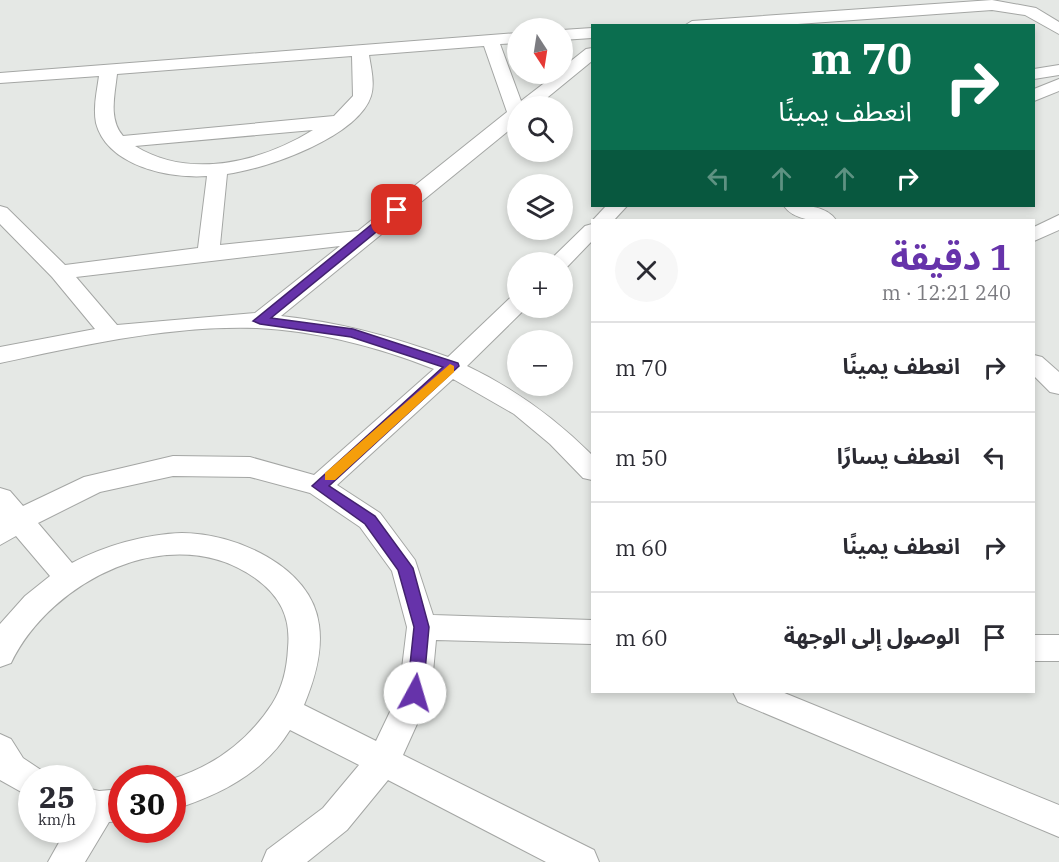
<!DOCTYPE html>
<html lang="ar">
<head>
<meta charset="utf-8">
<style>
	body { margin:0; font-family:"IBM Plex Serif","Noto Sans Arabic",serif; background:#f7f7f7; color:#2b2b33; direction:rtl; height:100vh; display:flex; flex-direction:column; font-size:22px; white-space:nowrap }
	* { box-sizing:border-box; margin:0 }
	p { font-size:20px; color:#7c7c81 }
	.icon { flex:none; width:33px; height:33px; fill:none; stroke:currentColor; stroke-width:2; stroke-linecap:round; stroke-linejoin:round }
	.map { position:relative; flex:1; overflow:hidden; direction:ltr }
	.drawer { position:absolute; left:591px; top:219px; width:444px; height:474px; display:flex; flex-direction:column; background:#fff; border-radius:0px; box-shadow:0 3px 9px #0003; direction:rtl }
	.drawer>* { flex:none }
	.banner { position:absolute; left:591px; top:24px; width:444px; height:183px; border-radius:0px; box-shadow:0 3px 9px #0003; direction:rtl; background:#0b6e4f; color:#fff; overflow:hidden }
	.needle { width:39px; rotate:168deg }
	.buttons { position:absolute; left:507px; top:18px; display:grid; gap:12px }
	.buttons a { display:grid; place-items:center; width:66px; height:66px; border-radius:50%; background:#fff; box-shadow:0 3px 9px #0003; font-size:30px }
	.speed { position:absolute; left:18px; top:765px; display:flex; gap:12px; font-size:30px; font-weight:700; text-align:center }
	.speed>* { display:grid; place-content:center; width:78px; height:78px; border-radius:50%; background:#fff; box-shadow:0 3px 9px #0003; line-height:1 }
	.speed small { font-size:15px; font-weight:400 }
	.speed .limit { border:9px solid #d22; background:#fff; color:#111 }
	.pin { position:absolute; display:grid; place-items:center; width:51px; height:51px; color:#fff; margin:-26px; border-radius:12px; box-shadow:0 3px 9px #0006 }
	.me { position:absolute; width:66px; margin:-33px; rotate:6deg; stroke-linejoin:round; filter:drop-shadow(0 0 4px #0008) }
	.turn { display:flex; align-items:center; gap:21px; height:126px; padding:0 24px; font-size:27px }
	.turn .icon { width:78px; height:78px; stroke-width:2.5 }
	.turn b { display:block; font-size:42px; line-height:51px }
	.lanes { display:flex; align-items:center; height:57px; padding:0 24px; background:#0003; justify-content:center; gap:30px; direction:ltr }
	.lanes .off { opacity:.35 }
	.round { display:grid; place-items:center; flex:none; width:63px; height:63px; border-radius:32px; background:#f7f7f7 }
	.overview { display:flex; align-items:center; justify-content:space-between; height:102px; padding:0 24px }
	h1 { font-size:36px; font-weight:700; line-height:45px; color:#63a }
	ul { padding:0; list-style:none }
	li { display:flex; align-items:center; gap:18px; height:90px; padding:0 24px; border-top:2px solid #e1e1e2 }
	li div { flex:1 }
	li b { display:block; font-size:22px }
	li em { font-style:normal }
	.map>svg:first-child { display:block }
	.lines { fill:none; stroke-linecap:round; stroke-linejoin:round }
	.street-casing { stroke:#a4a6a4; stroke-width:2 }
	.street { fill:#fff; fill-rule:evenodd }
	.route { fill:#63a; stroke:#42216e; stroke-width:1.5 }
	.slow { fill:#f59e0b }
</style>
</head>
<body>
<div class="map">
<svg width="1059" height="862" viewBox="0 0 1059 862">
	<rect width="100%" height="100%" fill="#e5e8e5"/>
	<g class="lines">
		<defs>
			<g id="street">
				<path d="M992,0L1036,8L1059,22V34L1025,15L992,10L770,26H684L692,21Z"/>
				<path d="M592,28V38L562,40V30Z"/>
				<path d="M518,33V43L500,44L521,101L556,74H562V68L586,49L592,48V61L537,106H518V123L281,316C339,322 394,337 448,357L510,298L518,296V308H526L467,366C515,389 555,418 592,455V480L583,478L550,444L514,414L453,379L337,485L380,513L415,560L433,615L592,620V644L436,640L431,693L403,755L594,850L599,862H546L388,780L347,830L307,862H262L267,850L323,808L359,765L290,730C263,774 219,795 172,810V779C214,766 248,741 272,704C283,687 287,668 288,648C291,617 280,596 255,578C172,519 51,580 11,663L0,667V624L25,596L50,576L16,536L0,545V488L10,491L23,506L84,477L173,456L250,457L314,475L434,369C378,347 318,331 257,328C172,325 83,345 0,363V347L95,329L52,277L0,224V206L7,208L65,265L198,248L207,176C170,179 107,166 96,123C93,107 97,91 99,76L0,83V73ZM484,46L507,112L358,231L220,245L227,174C266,169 358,137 371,96C375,83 371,68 369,55ZM352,56L353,96L334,116L123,136C108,119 115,94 117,74ZM313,130C261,162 190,180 135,146ZM340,246L255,313L117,325L76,277ZM173,476L250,477L310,493L360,527L392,571L407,627L399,693L376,741L304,705C314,681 323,653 319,625C312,566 234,533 182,533C145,534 104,546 72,563L38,523L100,492Z"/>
				<path d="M1059,65V75L1034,79V69Z"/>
				<path d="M1059,79V91L1034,101V89Z"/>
				<path d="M606,206H627L614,220L592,221Z"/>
				<path d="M784,206C800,204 826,205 836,220C820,222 794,221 784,206Z"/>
				<path d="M1059,215V230L1034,241V227Z"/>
				<path d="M592,224V241L567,267L562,268V262H548L585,226Z"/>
				<path d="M1034,355L1042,357L1059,372V394L1050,392L1034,376Z"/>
				<rect x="1034" y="635" width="25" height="26"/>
				<path d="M733,692H782L1059,805V837L738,702Z"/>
				<path d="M0,734L11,739L23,758L44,772L47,778H32V798L0,780Z"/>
				<path d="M82,787L99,791L122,789V821L109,822L85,862H48L66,830H82Z"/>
			</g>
		</defs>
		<!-- street casing -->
		<use href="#street" class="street-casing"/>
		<!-- street -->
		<use href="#street" class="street"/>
	</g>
	<!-- route -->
	<path class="route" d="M393,207L403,210L271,318L353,329L458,363L459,366L329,486L375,516L413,568L429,627L423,693L421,698L415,701L409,698L407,693L414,627L398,570L365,524L312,486L443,367L351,337L260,324L253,321Z"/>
	<!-- slow -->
	<path class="slow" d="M450,364L454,366V372L335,480H325V473Z"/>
</svg>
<div class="buttons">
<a><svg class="needle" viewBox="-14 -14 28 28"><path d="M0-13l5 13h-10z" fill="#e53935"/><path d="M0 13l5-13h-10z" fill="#7c7c81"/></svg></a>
<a><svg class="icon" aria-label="search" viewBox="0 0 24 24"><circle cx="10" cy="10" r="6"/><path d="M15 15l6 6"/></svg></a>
<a><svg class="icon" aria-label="layers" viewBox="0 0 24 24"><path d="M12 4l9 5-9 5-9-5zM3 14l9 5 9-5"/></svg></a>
<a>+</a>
<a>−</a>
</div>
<div class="speed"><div>25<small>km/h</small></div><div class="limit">30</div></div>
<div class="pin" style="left:397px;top:210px;background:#d93025"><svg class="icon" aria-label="arrive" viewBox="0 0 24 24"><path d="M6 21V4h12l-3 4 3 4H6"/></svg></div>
<svg class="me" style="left:415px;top:693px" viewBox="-20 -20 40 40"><circle r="19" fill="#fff"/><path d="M0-13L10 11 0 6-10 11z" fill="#63a"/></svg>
<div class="banner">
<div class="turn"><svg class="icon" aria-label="right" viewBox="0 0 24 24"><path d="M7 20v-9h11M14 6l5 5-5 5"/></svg><div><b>70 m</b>انعطف يمينًا</div></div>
<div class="lanes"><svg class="icon off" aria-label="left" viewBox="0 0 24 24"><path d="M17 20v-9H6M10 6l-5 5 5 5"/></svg><svg class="icon off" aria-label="ahead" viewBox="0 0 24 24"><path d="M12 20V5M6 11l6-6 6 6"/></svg><svg class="icon off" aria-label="ahead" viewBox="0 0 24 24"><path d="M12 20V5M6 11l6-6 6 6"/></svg><svg class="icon" aria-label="right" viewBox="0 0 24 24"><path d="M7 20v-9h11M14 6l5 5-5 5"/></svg></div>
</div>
<section class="drawer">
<div class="overview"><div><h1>1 دقيقة</h1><p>240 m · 12:21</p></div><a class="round"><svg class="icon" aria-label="close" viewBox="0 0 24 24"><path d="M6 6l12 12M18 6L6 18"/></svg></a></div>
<ul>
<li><svg class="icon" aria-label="right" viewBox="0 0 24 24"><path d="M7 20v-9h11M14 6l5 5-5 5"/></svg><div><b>انعطف يمينًا</b></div><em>70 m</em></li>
<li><svg class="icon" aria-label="left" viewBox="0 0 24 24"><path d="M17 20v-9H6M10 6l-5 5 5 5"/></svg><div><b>انعطف يسارًا</b></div><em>50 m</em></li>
<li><svg class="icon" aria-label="right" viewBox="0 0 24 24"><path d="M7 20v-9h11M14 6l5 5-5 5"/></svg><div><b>انعطف يمينًا</b></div><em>60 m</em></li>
<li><svg class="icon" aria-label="arrive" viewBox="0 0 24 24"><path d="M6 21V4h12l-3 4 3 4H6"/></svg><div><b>الوصول إلى الوجهة</b></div><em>60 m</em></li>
</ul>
</section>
</div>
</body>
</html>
